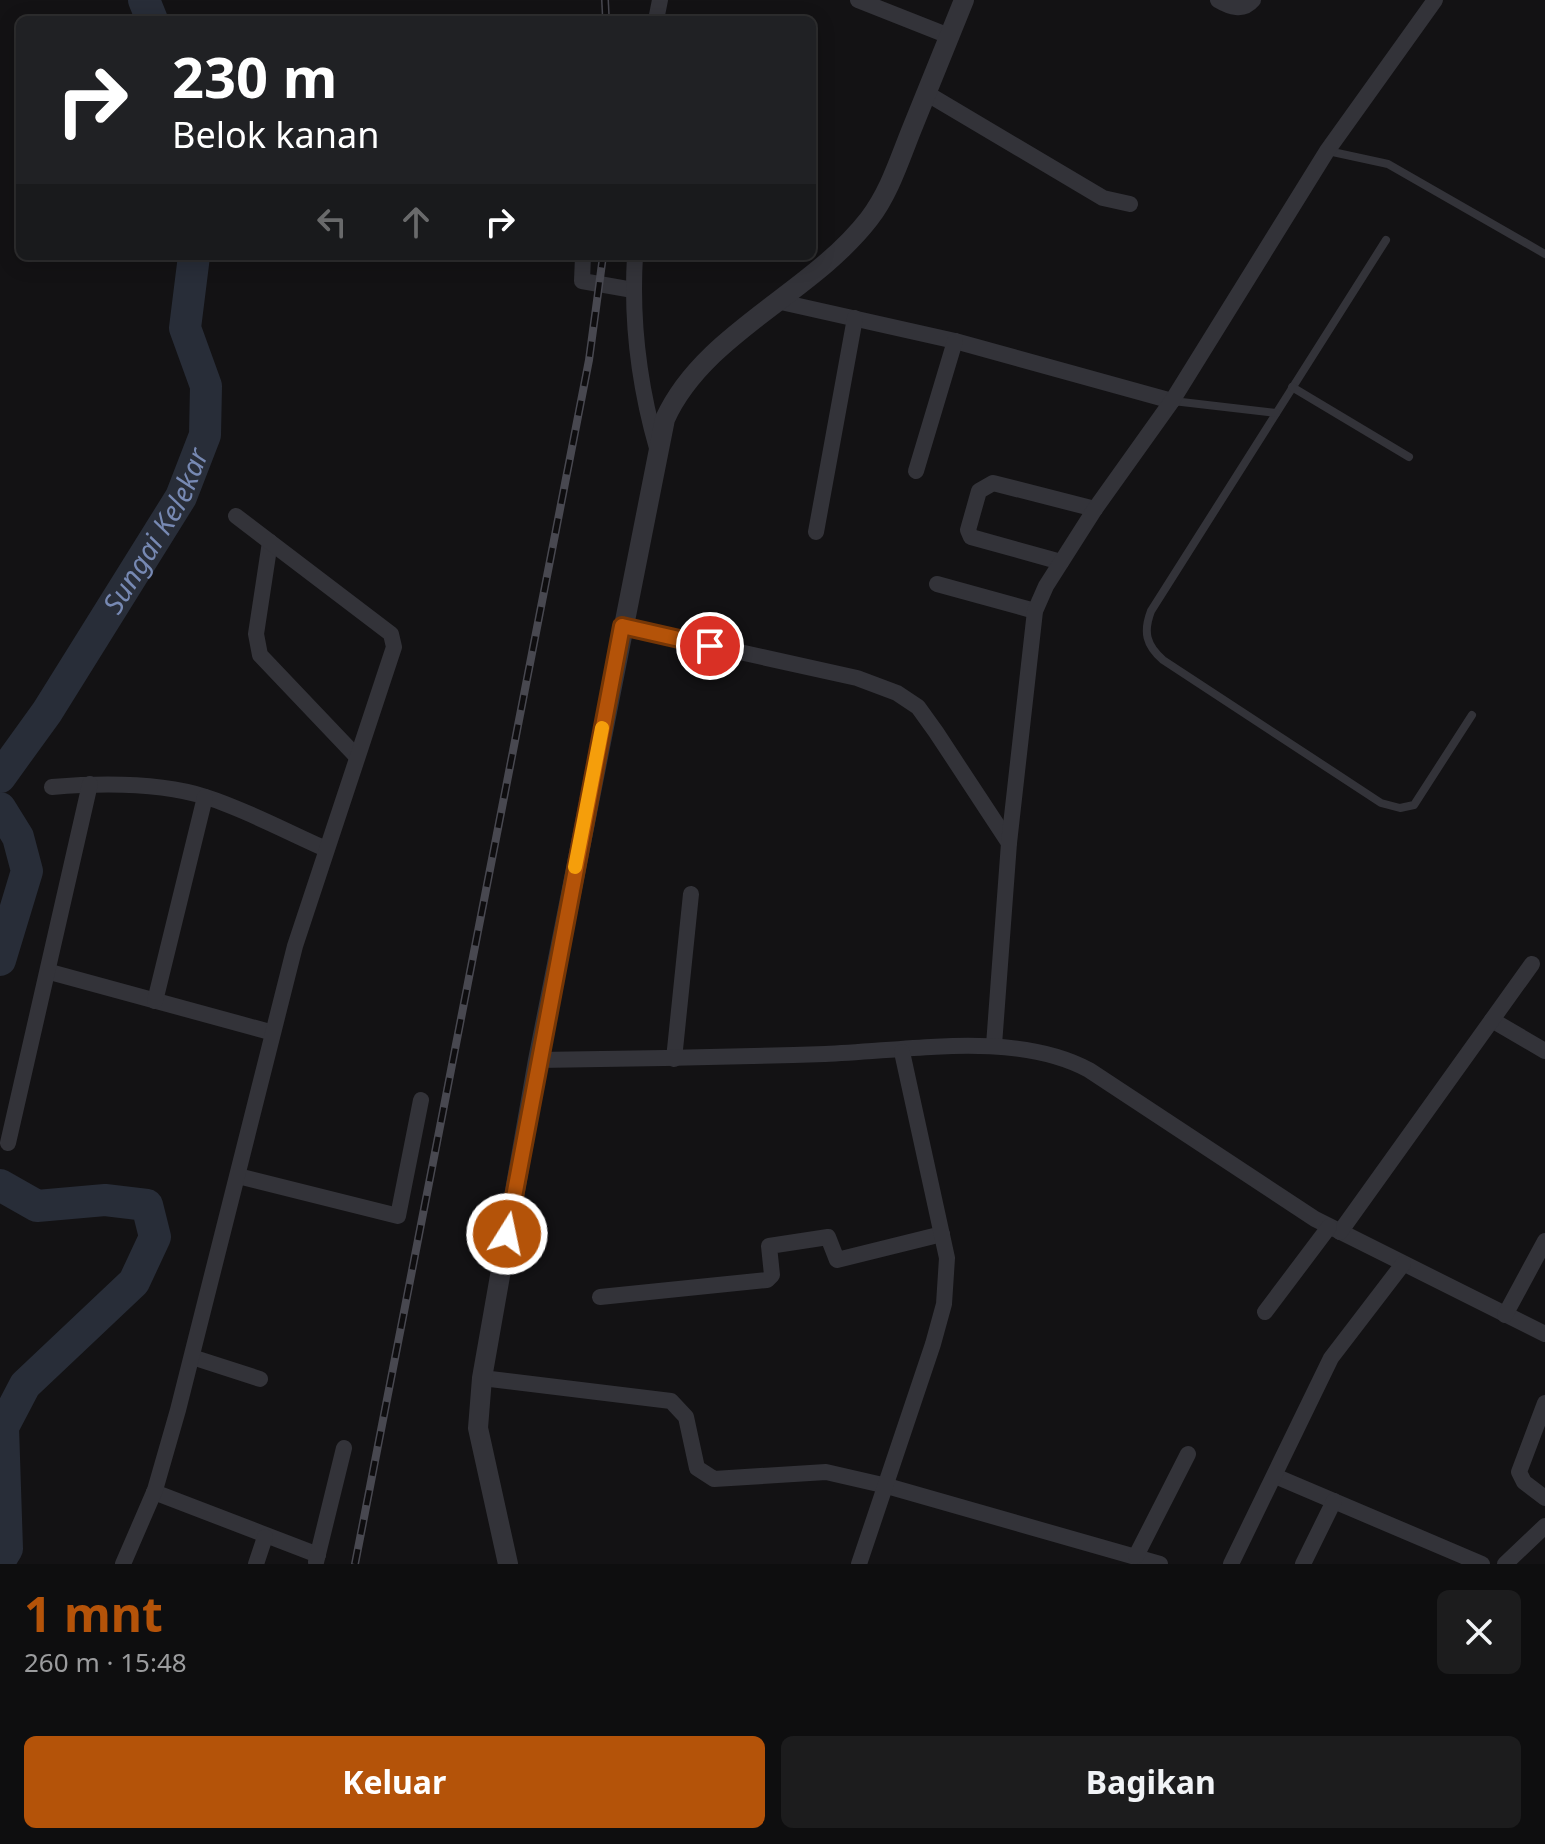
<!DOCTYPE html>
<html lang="id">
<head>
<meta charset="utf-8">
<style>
	body { margin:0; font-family:"Noto Sans",sans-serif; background:#1c1c1d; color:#f1f3f6; height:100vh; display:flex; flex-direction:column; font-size:30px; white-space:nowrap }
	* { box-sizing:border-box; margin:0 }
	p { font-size:26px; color:#9b9c9e }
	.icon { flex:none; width:44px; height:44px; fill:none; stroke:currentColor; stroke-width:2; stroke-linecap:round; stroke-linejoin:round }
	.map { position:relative; height:1564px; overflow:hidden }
	.side { display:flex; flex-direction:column; background:#0e0e0f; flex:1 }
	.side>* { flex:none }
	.hud { position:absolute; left:16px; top:16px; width:800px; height:244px; border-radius:12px; box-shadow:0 4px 20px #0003,0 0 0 2px #2e2e2f; background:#202124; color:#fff; overflow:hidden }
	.pin { position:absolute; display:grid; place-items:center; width:68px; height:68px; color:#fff; margin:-34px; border:4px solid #fff; border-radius:50%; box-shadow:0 2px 8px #0007 }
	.me { position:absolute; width:88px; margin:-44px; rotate:10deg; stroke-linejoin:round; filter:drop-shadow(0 0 6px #0008) }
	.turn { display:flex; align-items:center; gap:28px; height:168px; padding:0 24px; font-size:36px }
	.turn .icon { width:104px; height:104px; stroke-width:2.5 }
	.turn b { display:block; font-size:56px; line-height:68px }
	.lanes { display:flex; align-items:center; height:76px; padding:0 24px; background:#0003; justify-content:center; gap:40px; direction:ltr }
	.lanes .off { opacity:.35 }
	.round { display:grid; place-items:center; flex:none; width:84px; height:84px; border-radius:12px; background:#1c1c1d }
	.headline { display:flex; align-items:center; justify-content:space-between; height:136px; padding:0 24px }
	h1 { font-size:48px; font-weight:700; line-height:60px; color:#b45309 }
	.button { display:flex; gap:16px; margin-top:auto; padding:16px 24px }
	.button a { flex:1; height:92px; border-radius:12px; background:#b45309; color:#fff; font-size:32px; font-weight:700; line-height:92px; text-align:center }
	.button a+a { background:#1c1c1d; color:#f1f3f6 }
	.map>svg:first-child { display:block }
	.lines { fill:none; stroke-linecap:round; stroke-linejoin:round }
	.river { stroke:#282d38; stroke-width:32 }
	.service { stroke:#333339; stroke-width:8 }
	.minor { stroke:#333339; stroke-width:16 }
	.tertiary { stroke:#333339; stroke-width:20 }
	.rail-casing { stroke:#484850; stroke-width:8 }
	.rail { stroke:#0e0d0f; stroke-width:5; stroke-dasharray:15; stroke-linecap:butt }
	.route-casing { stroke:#753606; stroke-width:20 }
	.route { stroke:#b45309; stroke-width:14 }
	.slow { stroke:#f59e0b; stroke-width:14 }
	.labels { text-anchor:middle; stroke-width:7; stroke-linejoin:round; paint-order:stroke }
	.water-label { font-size:28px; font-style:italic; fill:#7789b3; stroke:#0e0d0f }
</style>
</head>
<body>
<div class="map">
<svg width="1545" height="1564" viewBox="0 0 1545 1564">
	<rect width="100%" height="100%" fill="#131214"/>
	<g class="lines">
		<!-- river -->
		<g class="river">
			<path d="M144,0L152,20"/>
			<path id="s1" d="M0,777L47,712L181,497L205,435L206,386L185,328L194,256"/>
			<path d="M0,808L18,837L27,871L0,960"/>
			<path d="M0,1185L37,1206L105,1200L147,1205L155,1237L134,1282L25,1385L3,1427L7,1549L0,1560"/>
		</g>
		<!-- service -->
		<g class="service">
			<path d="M1328,151L1388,164L1545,254"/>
			<path d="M1386,240L1151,611C1143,632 1146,645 1163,660L1381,803L1400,808L1414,805L1472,715"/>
			<path d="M1292,387L1409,457"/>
			<path d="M1173,401L1276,413"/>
		</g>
		<!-- minor -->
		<g class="minor">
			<path d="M858,0L949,36"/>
			<path d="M1218,0C1230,7 1243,12 1253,0"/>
			<path d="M656,20L660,0"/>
			<path d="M926,93L1103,198L1130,204"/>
			<path d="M583,256L582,281L633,290"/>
			<path d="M635,256C631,322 639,385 657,448"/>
			<path d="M781,302L955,341L1172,401"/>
			<path d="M916,471L955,341"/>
			<path d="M816,532L855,318"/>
			<path d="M270,542L256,634L260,655L357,757"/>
			<path d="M1061,562L971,537L968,530L979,491L993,483L1095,509"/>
			<path d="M937,584L1035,611"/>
			<path d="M622,626L857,678L897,693L918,707L936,732L1009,843"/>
			<path d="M52,787C101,783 159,782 206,797C247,810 287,832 326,849"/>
			<path d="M50,972L270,1032"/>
			<path d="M155,1001L205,797"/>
			<path d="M1492,1020L1545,1051"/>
			<path d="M994,1045L1009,843L1035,611L1046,586L1095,509L1172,401L1327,151L1435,0"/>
			<path d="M674,1059L691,894"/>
			<path d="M538,1060C633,1059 729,1057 825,1054C908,1051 1015,1030 1089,1070L1315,1219L1545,1334"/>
			<path d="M8,1143L90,784"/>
			<path d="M238,1176L398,1216L421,1100"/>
			<path d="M1340,1232L1532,964"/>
			<path d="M600,1297L767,1280L772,1275L769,1246L828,1237L837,1260L942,1234"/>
			<path d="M1265,1312L1329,1227"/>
			<path d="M1505,1315L1545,1241"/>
			<path d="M192,1357L260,1379"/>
			<path d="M482,1378L671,1401L686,1417L697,1468L714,1479L826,1472L887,1486L1160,1564"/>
			<path d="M1545,1403L1519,1472L1524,1482L1545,1498"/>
			<path d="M1275,1476L1482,1564"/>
			<path d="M154,1492L318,1555"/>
			<path d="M1136,1556L1188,1454"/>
			<path d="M316,1562L344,1448"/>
			<path d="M123,1564L155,1490L178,1410L295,946L394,647L391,634L236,516"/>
			<path d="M256,1564L265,1537"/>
			<path d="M859,1564L933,1344L944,1304L947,1258L902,1052"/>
			<path d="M1231,1564L1331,1358L1403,1264"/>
			<path d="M1303,1564L1334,1501"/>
			<path d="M1505,1564L1545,1526"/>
		</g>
		<!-- tertiary -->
		<path class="tertiary" d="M508,1564L478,1428L482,1378L538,1060L665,419C704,333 811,294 869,219C889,193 899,161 911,131C929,87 946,44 964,0"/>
		<defs>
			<g id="rail">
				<path d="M605,0L606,20"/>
				<path d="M355,1564L589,360L603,256"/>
			</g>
		</defs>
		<!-- rail casing -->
		<use href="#rail" class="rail-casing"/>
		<!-- rail -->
		<use href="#rail" class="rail"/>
	</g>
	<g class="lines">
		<defs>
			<path id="route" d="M507,1234L622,626L710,646"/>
		</defs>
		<!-- route casing -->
		<use href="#route" class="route-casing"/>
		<!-- route -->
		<use href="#route" class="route"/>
		<!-- slow -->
		<path class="slow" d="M575,867L602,728"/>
	</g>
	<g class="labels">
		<!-- water labels -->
		<g class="water-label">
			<text dy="10" stroke="none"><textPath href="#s1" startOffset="292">Sungai Kelekar</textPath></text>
		</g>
	</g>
</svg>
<div class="pin" style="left:710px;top:646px;background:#d93025"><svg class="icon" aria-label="arrive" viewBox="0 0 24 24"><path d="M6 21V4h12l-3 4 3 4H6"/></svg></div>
<svg class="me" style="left:507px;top:1234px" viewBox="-20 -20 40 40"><circle r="17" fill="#b45309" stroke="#fff" stroke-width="3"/><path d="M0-11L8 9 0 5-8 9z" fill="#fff"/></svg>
<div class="hud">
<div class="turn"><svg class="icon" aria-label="right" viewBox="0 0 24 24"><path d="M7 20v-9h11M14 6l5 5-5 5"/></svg><div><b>230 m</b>Belok kanan</div></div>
<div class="lanes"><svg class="icon off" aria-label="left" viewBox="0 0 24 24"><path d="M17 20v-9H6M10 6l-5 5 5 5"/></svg><svg class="icon off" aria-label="ahead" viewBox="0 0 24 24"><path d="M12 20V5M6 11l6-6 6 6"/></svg><svg class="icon" aria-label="right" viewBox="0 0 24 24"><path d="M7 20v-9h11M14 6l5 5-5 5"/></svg></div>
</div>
</div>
<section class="side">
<div class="headline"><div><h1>1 mnt</h1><p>260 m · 15:48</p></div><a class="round"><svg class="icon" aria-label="close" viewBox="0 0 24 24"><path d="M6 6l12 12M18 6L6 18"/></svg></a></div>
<div class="button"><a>Keluar</a><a>Bagikan</a></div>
</section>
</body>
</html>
